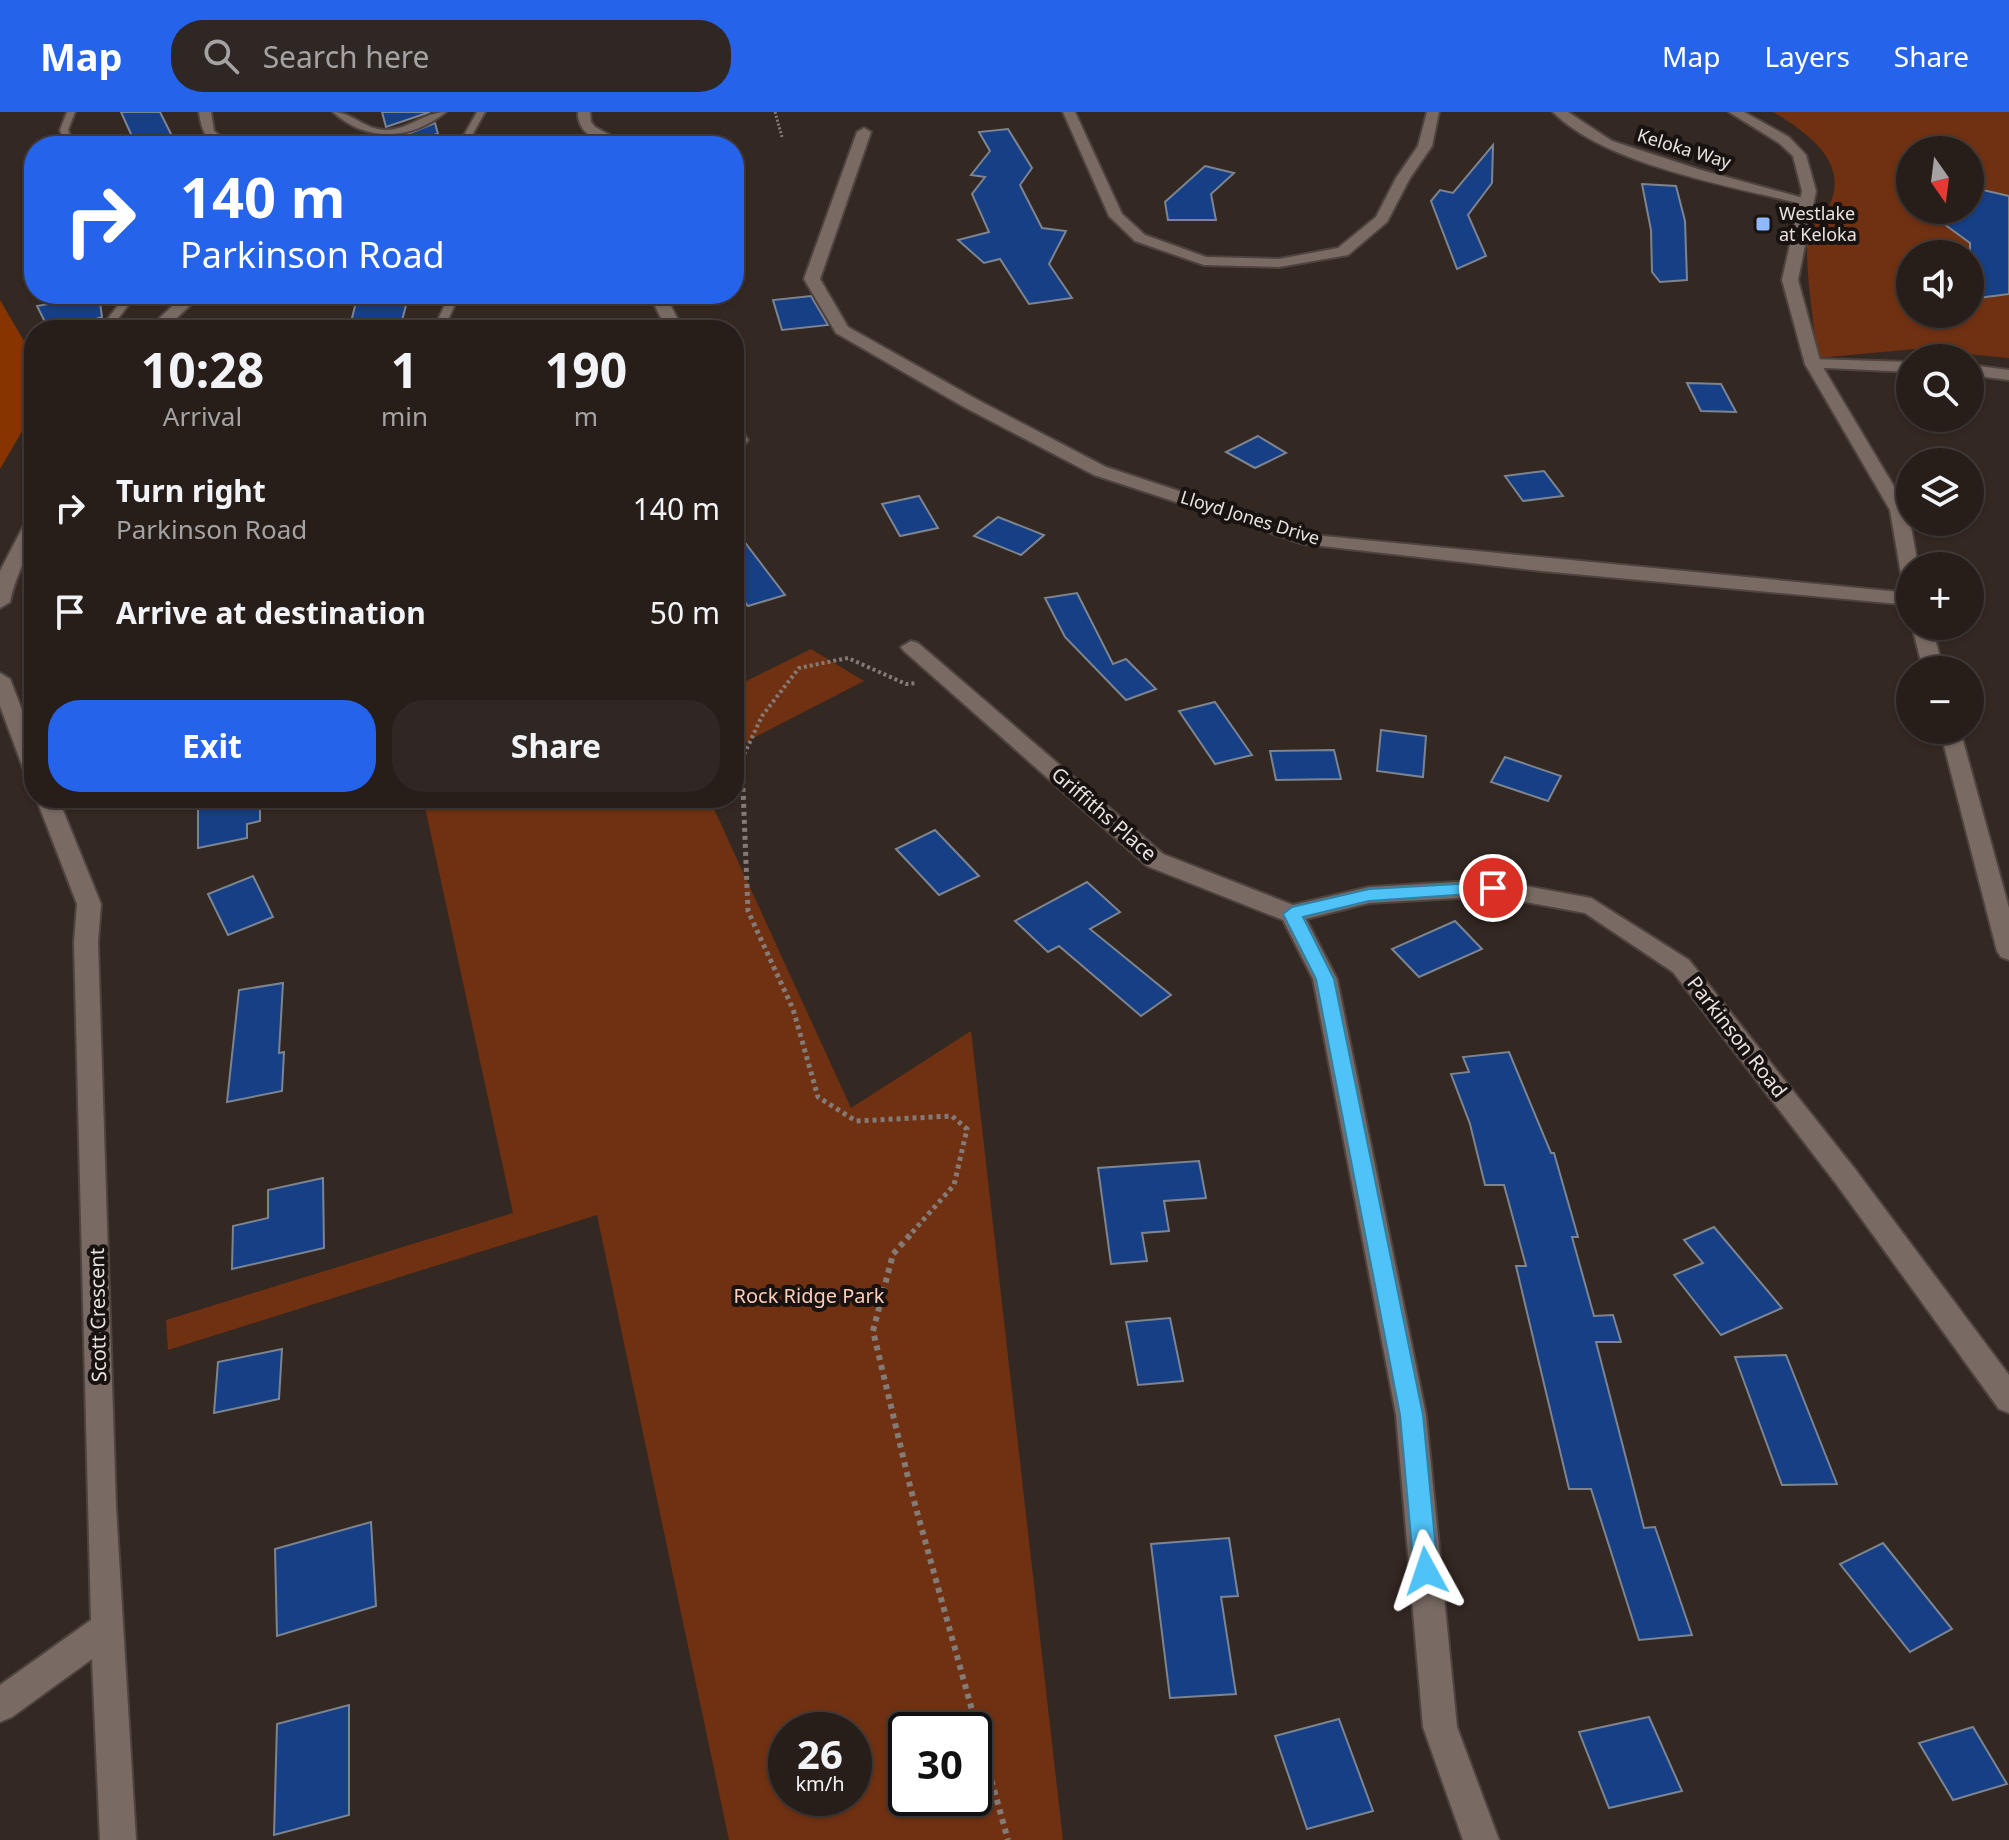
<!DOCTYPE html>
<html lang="en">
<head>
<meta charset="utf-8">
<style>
	body { margin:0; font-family:"Noto Sans",sans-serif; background:#2f2723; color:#f1f3f6; height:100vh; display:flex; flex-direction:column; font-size:30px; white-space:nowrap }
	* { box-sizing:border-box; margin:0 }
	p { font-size:26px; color:#a4a2a2 }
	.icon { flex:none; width:44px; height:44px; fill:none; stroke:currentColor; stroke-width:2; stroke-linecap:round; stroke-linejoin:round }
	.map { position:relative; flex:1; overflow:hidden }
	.panel { position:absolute; left:24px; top:208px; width:720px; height:488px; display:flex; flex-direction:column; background:#271e1a; border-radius:32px; box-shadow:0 2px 6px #0004,0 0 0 2px #433c39 }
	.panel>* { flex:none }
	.hud { position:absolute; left:24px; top:24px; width:720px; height:168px; border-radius:32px; box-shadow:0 2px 6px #0004,0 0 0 2px #433c39; background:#2563eb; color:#fff; overflow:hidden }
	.needle { width:52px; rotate:166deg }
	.controls { position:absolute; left:1896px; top:24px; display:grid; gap:16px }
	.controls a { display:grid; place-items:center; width:88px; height:88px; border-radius:50%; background:#271e1a; box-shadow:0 2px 6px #0004,0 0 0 2px #433c39; font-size:40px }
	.speed { position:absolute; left:768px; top:1600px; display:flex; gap:16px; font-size:40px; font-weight:700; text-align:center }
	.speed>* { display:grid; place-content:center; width:104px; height:104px; border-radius:50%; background:#271e1a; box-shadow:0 2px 6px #0004,0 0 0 2px #433c39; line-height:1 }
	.speed small { font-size:20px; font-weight:400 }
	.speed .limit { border:4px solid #111; border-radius:12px; background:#fff; color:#111 }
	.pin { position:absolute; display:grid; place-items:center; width:68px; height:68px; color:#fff; margin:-34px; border:4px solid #fff; border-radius:50%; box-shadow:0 2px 8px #0007 }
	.me { position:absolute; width:88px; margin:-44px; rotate:355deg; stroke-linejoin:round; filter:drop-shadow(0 0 6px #0008) }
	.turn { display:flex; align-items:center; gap:28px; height:168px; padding:0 24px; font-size:36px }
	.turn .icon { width:104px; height:104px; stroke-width:2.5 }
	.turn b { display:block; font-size:56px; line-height:68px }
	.eta { display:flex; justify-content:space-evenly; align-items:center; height:136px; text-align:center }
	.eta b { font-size:48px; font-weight:700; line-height:56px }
	.button { display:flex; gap:16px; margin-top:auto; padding:16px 24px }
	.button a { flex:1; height:92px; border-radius:32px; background:#2563eb; color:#fff; font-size:32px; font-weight:700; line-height:92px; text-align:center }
	.button a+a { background:#2f2723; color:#f1f3f6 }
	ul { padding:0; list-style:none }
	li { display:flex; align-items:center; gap:24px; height:104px; padding:0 24px }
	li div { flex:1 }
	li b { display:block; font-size:30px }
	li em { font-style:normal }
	header { display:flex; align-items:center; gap:48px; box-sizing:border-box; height:112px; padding:0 40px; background:#2563eb; color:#fff }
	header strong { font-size:38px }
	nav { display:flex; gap:44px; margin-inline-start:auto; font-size:28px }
	.search { width:560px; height:72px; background:#2f2723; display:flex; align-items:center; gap:20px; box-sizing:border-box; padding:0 28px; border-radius:32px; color:#a4a2a2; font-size:30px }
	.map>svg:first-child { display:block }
	.green { fill:#703112; fill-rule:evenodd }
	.forest { fill:#873400 }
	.building { fill:#173f85; stroke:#7c8490; stroke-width:2 }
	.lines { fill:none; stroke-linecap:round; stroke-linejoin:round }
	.service-casing { stroke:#4e433f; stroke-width:4 }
	.minor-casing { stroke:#4e433f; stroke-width:4 }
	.tertiary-casing { stroke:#4e433f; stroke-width:4 }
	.path-far3 { stroke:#847a76; stroke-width:3; stroke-dasharray:2 2; stroke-linecap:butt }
	.path-far2 { stroke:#847a76; stroke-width:4; stroke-dasharray:3 3; stroke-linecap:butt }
	.path-far1 { stroke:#847a76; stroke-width:5; stroke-dasharray:4 4; stroke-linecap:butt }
	.path { stroke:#847a76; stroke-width:6; stroke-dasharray:5 5; stroke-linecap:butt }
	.service { fill:#796a64; fill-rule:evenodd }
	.minor { fill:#796a64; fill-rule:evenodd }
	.tertiary { fill:#796a64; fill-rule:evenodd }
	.route { fill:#4fc3f7; stroke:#337fa1; stroke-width:2 }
	.poi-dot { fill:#8fb8fd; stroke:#181210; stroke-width:3 }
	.labels { text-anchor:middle; stroke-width:8; stroke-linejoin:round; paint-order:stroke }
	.far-street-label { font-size:18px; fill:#ebe2df; stroke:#181210 }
	.far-poi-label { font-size:18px; fill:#ebe2df; stroke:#181210; text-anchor:start }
	.street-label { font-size:20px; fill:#ebe2df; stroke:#181210 }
	.park-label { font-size:20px; fill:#ffceb9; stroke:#181210 }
</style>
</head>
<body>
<header>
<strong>Map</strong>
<div class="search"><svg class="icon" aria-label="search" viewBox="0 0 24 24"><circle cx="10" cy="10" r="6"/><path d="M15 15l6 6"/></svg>Search here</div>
<nav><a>Map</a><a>Layers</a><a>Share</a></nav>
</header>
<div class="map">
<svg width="2009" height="1728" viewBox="0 0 2009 1728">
	<rect width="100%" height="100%" fill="#342823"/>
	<!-- green -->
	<g class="green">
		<path d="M1773,0H2009V246L1915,237L1817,246C1814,208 1806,168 1807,129C1807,118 1820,108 1826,99C1854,54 1809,21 1773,0ZM1910,38H1970V98H1910ZM1910,142H1970V202H1910Z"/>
		<path d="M811,537L864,569L734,636V575Z"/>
		<path d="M423,686H709L851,996L971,919L1063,1728H729L597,1103L168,1238L166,1208L513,1101ZM786,1618H854V1686H786ZM974,1618V1686H906V1618Z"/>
	</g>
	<!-- forest -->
	<path class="forest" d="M0,188L34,246V299L0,357Z"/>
	<!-- building -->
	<g class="building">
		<path d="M121,0H160L172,24L135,31Z"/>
		<path d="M382,0H430L386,15Z"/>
		<path d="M435,11L438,22L428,24L431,34H388L387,25L405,23Z"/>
		<path d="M1008,17L1032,56L1020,73L1042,116L1066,119L1049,152L1072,186L1029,192L1000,147L984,151L958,128L989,120L972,82L985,65L971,63L990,39L979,20Z"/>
		<path d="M1493,33L1492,71L1468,103L1486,144L1457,157L1431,89L1440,78L1453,81Z"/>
		<path d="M1205,54L1234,61L1211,82L1216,108H1168L1165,90Z"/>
		<path d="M1642,72L1676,74L1685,109L1687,168L1660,170L1652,160L1651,118Z"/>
		<path d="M1970,75L2009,84V182L1970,187V131L1925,98H1970Z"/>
		<path d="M365,182H409L400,216L349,218L356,190L366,189Z"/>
		<path d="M99,183L102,205L93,208V216L49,218L37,194Z"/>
		<path d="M811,184L828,213L782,218L773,188Z"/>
		<path d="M1687,271L1721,272L1736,300L1701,299Z"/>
		<path d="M1258,324L1286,341L1255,356L1226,340Z"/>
		<path d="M1544,359L1563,384L1523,389L1505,364Z"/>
		<path d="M919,384L938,416L900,424L882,392Z"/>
		<path d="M998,405L1044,423L1021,443L974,424Z"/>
		<path d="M734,416L785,483L748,494L734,476Z"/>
		<path d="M1077,481L1113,552L1126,547L1156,577L1126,588L1065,525L1045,486Z"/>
		<path d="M1215,590L1252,643L1215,652L1179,599Z"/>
		<path d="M1381,618L1426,624L1423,665L1377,659Z"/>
		<path d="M1334,638L1341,667L1276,668L1270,639Z"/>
		<path d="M1505,645L1561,664L1548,689L1491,670Z"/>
		<path d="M198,686H260V709L247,712V726L198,736Z"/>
		<path d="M935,718L979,764L939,783L896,737Z"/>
		<path d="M253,764L273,805L228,823L208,782Z"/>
		<path d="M1087,770L1120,800L1090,817L1171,883L1141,904L1059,834L1048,840L1015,809Z"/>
		<path d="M1455,809L1482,837L1419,865L1392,837Z"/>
		<path d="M283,871L279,941L284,940L282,979L227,990L239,878Z"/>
		<path d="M1509,940L1551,1041H1554L1578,1125H1572L1594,1204L1613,1203L1621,1230H1596L1644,1416L1655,1415L1692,1523L1639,1528L1591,1377H1569L1516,1154H1526L1504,1073H1485L1470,1012L1451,962L1469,960L1463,945Z"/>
		<path d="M1199,1049L1206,1086L1164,1089L1169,1119L1142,1121L1147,1149L1111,1152L1098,1056Z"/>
		<path d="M323,1066L324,1136L232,1157L233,1114L268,1106V1078Z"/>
		<path d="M1714,1115L1782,1196L1721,1223L1674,1163L1703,1151L1684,1128Z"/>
		<path d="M1170,1206L1183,1269L1138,1273L1126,1210Z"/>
		<path d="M282,1237L279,1287L214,1301L218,1250Z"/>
		<path d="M1786,1243L1837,1372L1782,1373L1735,1245Z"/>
		<path d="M371,1410L376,1494L277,1524L275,1437Z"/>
		<path d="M1229,1426L1238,1484L1221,1485L1236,1582L1170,1586L1151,1432Z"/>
		<path d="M1883,1431L1952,1517L1910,1540L1840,1452Z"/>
		<path d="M349,1593V1703L274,1723L277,1612Z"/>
		<path d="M1649,1605L1682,1679L1609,1696L1579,1620Z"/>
		<path d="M1339,1607L1373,1699L1307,1717L1275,1624Z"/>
		<path d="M1973,1615L2007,1672L1953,1688L1919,1631Z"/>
	</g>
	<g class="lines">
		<defs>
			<g id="service">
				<path d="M67,0H75L68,18L74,34H66L60,18Z"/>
				<path d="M333,0C352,0 365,18 386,18C408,18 425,0 446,0C411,28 367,31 333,0Z"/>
				<path d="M477,0H485L471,25L472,34H464L463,25Z"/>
				<path d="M127,182H137L109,218H99Z"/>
				<path d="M450,182H460L443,218H433Z"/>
			</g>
			<g id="minor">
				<path d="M199,0H211L214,19L232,34C208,34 202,22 199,0Z"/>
				<path d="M578,0H590L591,10L595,15L630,34C608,34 577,26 578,0Z"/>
				<path d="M1063,0H1075L1122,102L1145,123L1206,145L1279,147L1338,136L1376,105L1396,66L1418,34L1427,0H1439L1432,34L1410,66L1387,110L1348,143L1279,155L1204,153L1135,129L1109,104Z"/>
				<path d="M1553,0H1568L1612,29L1701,58L1814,89L1807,93C1734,75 1605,53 1553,0Z"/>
				<path d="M864,16L871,20L820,167L848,215L976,287L1106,355L1313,423L1910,481V493L1542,459L1304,432L1094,363L964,295L836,221L804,167L857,20Z"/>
				<path d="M185,182H202L164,218H147Z"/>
				<path d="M649,182H665L683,218H667Z"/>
				<path d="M1813,247L1910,250V260L1807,255L1805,252Z"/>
				<path d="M1970,253L2009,258V268L1970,263Z"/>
				<path d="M734,315L740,316L748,328L745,332H734Z"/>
				<path d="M34,406C34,439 16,458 10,490L0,496V459L25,411Z"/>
				<path d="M911,529L918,531L1163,742L1293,793L1369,775L1493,768L1591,786L1689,848L1855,1057L2009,1263V1301L1999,1297L1837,1073L1673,860L1585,801L1493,784L1369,791L1306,807L1337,867L1426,1303L1457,1615L1499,1728H1463L1423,1615L1396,1303L1313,867L1283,808L1147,754L904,539L901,535Z"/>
				<path d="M0,561L10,567L34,629V663L26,661L23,656L0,594Z"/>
				<path d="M36,686H58L101,792L98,830L116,1395L136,1728H100L92,1547L12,1605L0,1610V1573L91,1508L74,830L77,792Z"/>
			</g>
			<g id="tertiary">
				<path d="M1729,0H1744L1789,25L1806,43L1816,79L1798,168L1821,252L1908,398L1918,454H1910V468L1901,462L1890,398L1805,252L1782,168L1802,79L1793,44L1779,31Z"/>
				<path d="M1912,514H1932L1943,558H1923Z"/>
				<path d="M1940,618H1960L2009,796V848L2001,845L1997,839Z"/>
			</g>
		</defs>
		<!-- service casing -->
		<use href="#service" class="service-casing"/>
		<!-- minor casing -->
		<use href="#minor" class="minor-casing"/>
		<!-- tertiary casing -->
		<use href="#tertiary" class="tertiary-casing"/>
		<!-- path-far3 -->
		<path class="path-far3" d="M775,0L782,25"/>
		<!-- path-far2 -->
		<path class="path-far2" d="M742,654V647L762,604L799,556L848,546L906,572L917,571"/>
		<!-- path-far1 -->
		<path class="path-far1" d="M742,652L748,799L793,897L818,985L856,1009L952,1004L967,1017L954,1073L908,1125"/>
		<!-- path -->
		<path class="path" d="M910,1123L893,1142L873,1219L911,1378L1008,1728"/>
		<!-- service -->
		<use href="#service" class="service"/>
		<!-- minor -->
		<use href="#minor" class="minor"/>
		<!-- tertiary -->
		<use href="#tertiary" class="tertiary"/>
	</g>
	<!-- route -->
	<path class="route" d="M1493,770L1502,776L1499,780L1369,789L1303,805L1334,867L1423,1303L1438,1459L1434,1467L1426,1471L1418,1467L1414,1459L1400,1303L1316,867L1283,802L1292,795L1369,777Z"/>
	<!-- markers -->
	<rect class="poi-dot" x="1755" y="104" width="16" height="16" rx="4"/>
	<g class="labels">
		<!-- far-street labels -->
		<g class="far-street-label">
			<text transform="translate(1684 37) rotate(17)" y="6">Keloka Way</text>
			<text transform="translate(1250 406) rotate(17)" y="6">Lloyd Jones Drive</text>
		</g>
		<!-- far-poi labels -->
		<g class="far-poi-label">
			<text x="1779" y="108">Westlake<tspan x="1779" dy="21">at Keloka</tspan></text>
		</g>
		<!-- street labels -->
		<g class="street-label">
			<text transform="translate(1104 702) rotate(41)" y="7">Griffiths Place</text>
			<text transform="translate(1737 925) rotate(52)" y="7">Parkinson Road</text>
			<text transform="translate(98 1203) rotate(-91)" y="7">Scott Crescent</text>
		</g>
		<!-- park labels -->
		<g class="park-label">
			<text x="809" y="1191">Rock Ridge Park</text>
		</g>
	</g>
</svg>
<div class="controls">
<a><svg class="needle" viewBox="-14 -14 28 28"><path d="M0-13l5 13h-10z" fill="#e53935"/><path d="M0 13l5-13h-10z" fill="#a4a2a2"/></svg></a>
<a><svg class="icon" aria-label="sound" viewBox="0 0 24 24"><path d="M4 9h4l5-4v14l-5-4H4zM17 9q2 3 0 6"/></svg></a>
<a><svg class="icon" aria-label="search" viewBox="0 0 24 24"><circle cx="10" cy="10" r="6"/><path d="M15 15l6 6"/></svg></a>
<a><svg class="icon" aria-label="layers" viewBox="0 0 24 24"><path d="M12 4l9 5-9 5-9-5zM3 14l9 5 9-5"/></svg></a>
<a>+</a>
<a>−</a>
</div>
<div class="speed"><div>26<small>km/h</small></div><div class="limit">30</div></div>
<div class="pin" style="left:1493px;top:776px;background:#d93025"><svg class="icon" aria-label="arrive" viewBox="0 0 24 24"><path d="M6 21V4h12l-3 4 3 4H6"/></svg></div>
<svg class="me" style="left:1426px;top:1459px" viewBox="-20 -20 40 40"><path d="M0-17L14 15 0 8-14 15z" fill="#4fc3f7" stroke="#fff" stroke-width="4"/></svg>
<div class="hud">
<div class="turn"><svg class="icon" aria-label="right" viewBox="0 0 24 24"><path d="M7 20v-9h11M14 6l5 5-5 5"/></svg><div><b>140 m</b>Parkinson Road</div></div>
</div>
<section class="panel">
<div class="eta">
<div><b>10:28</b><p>Arrival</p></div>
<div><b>1</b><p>min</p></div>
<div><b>190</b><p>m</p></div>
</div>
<ul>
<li><svg class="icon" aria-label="right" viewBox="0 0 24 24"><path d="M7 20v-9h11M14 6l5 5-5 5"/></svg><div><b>Turn right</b><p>Parkinson Road</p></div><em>140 m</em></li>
<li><svg class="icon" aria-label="arrive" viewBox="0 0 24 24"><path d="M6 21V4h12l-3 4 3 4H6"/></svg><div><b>Arrive at destination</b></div><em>50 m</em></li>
</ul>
<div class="button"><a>Exit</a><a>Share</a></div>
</section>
</div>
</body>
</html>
